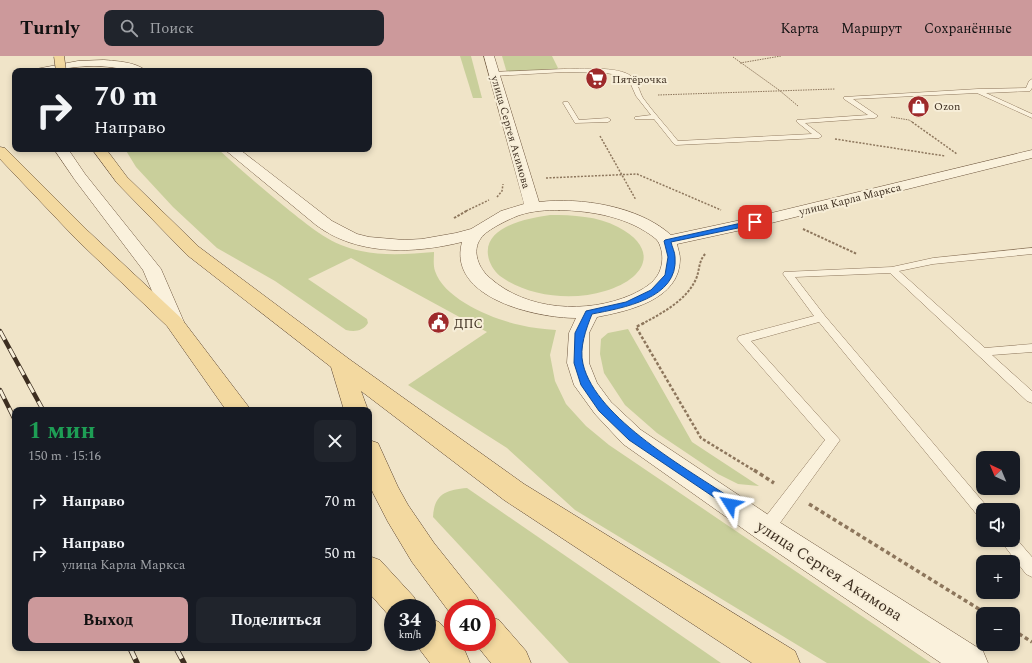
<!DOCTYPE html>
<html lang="ru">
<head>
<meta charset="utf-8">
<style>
	body { margin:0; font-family:Spectral,serif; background:#20242c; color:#f1f3f6; height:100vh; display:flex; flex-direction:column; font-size:15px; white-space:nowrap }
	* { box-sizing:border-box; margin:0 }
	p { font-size:13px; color:#9ea1a6 }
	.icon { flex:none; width:22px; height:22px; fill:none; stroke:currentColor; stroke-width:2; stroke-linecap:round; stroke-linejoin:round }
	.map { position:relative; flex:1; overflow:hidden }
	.sheet { position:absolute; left:12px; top:351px; width:360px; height:244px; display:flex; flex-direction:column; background:#171b24; border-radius:8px; box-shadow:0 2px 6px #0003 }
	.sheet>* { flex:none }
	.hud { position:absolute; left:12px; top:12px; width:360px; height:84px; border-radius:8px; box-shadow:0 2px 6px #0003; background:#171b24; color:#f1f3f6; overflow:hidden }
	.needle { width:26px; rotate:316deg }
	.fabs { position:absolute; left:976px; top:395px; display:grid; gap:8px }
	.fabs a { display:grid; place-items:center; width:44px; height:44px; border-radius:8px; background:#171b24; box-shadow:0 2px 6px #0003; font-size:20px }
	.speed { position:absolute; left:384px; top:543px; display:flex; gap:8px; font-size:20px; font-weight:700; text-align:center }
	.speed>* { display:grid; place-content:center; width:52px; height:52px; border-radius:50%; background:#171b24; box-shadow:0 2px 6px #0003; line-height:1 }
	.speed small { font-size:10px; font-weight:400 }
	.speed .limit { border:6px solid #d22; background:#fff; color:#111 }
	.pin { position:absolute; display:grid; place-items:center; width:34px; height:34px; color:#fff; margin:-17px; border-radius:8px; box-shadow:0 2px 6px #0006 }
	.me { position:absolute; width:44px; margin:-22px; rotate:304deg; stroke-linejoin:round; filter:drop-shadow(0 0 3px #0008) }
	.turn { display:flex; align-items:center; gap:14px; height:84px; padding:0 16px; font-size:18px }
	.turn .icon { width:52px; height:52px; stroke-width:2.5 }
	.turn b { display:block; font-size:28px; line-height:34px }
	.round { display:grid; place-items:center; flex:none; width:42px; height:42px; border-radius:8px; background:#20242c }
	.headline { display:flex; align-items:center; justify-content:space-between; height:68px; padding:0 16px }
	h1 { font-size:24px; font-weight:700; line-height:30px; color:#1e9e55 }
	.action { display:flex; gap:8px; margin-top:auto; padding:8px 16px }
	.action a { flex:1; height:46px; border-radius:8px; background:#cc999b; color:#111; font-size:16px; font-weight:700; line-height:46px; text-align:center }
	.action a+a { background:#20242c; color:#f1f3f6 }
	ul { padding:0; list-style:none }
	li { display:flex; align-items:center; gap:12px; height:52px; padding:0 16px }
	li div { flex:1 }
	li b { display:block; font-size:15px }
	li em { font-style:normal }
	header { display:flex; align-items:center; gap:24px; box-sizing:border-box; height:56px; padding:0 20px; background:#cc999b; color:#111 }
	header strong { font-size:19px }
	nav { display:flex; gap:22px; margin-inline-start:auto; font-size:14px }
	.search { width:280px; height:36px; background:#20242c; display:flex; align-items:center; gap:10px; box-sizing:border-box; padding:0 14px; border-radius:8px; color:#9ea1a6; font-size:15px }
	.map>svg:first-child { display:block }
	.green { fill:#c9cf9b }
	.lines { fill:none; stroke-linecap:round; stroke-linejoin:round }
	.lane-casing { stroke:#8d765c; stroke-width:1 }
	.secondary-casing { stroke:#6f573f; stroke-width:1 }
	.primary-casing { stroke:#5b4430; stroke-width:1 }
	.path-far4 { stroke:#8d765c; stroke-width:1; stroke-dasharray:1.5 1; stroke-linecap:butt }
	.path-far3 { stroke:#8d765c; stroke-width:1.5; stroke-dasharray:2 1.5; stroke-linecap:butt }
	.path-far2 { stroke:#8d765c; stroke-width:2; stroke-dasharray:2.5 1.5; stroke-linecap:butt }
	.path-far1 { stroke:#8d765c; stroke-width:2.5; stroke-dasharray:3 2; stroke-linecap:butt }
	.path { stroke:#8d765c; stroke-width:3.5; stroke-dasharray:4 3; stroke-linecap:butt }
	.lane { fill:#faf1dc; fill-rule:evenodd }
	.secondary { fill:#faf1dc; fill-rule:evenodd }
	.primary { fill:#f3d9a0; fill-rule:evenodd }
	.rail-far1-casing { stroke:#3d2e20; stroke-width:4.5 }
	.rail-casing { stroke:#3d2e20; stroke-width:5.5 }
	.rail-far1 { stroke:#f7eed8; stroke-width:3; stroke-dasharray:10; stroke-linecap:butt }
	.rail { stroke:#f7eed8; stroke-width:4; stroke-dasharray:12; stroke-linecap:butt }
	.primary-bridge-casing { stroke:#5b4430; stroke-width:11; stroke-linecap:butt }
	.primary-bridge { stroke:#f3d9a0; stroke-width:10 }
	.route { fill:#1a73e8; stroke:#114b97 }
	.labels { text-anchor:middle; stroke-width:4; stroke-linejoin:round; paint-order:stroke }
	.far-poi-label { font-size:11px; fill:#3d2e20; stroke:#f7eed8; text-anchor:start }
	.far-street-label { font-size:11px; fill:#3d2e20; stroke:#f7eed8 }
	.poi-label { font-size:13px; fill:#3d2e20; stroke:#f7eed8; text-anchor:start }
	.near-street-label { font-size:16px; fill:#3d2e20; stroke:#f7eed8 }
</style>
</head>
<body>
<header>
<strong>Turnly</strong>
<div class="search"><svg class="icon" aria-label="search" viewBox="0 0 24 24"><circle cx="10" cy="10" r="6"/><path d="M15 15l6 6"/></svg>Поиск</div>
<nav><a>Карта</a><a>Маршрут</a><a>Сохранённые</a></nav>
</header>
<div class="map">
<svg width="1032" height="607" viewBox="0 0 1032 607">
	<rect width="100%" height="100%" fill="#f0e4c8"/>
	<!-- green -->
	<g class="green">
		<path d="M460,0H471L482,42H473Z"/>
		<path d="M502,0H552L558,12L555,14L507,17Z"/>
		<path d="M125,93H218C242,115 265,135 290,155C313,173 331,189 361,195C384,200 410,198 434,196C434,202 433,209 435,215C444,243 492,263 520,269C532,272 544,273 556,274L550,299L555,325L566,348L586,370L609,389L931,607H827L575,454L507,392L408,329L487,276L351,202L308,223L367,263L368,267C363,275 355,276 346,274L275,225L217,192L173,151L136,111Z"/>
		<path d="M550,159C573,159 597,160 618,171C662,194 644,224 605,235C573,245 528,241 500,220C494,215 489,207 488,199C484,170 529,162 550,159Z"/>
		<path d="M628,273L692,386L759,430L738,428L718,418L657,377L625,349L604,317L600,298L601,283L608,277Z"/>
		<path d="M467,432L721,607H569L433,461C434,438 446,434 467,432Z"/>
	</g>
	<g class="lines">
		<defs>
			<g id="lane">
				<path d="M564,13C581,13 618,10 631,20C638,26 639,35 643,42C654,57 666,70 678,85L812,78L797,66V64L868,59L844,43V41L978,33L1026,32L1029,25L1032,23V32L1030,35L986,37L1032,58V62L977,37L853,43L878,60L875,62L805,67L821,79L822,80L819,82L676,89L674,88L654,63H635V61L651,59L636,40L629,24L619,19L605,17L564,16L494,20L491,18L494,16Z"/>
				<path d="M564,46H568L579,64L608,62L611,64L608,66L575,67L563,47Z"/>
				<path d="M1032,192V198L933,208L899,215L985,292L1032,288V296L992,299L1032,335V347L1027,345L890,217L795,221L825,260L990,454H983V462L978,460L819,266L751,285L840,384L772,478L766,480L760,478L758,473L760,468L825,384L737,283L739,280L814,260L783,218L784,216L892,211L933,202Z"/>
				<path d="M1013,479L1032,501V521L1026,518L1000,484H1013Z"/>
			</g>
			<g id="secondary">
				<path d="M484,0H494L539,146C580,141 639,150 671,179L755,161L1032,94V102L755,171L677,188C678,193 680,198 680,203C680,244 628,255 597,261L589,277V307L597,327L611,346L641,374L776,464L983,595L988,607H941L756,482L623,388L595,358L574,329L567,307L569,277L576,262C536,262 447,242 462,186C414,198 357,200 316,169L224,93H239L332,165L357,178L369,181L404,184L422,183L456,177L471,173L501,155L524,148ZM559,154C593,155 629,161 656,183C661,188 663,199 662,206C660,224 646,232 631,239C587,258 527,255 490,222C479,213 471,195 481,182C486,174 511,162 520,159C532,155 546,154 559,154Z"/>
				<path d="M104,4C116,5 137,6 146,15C128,15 112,10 94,10C74,10 55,15 35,15L36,13L78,5Z"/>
				<path d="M54,93H68L85,118L161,213L184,266L181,270L174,272L167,270L143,214L75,124Z"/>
			</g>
			<g id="primary">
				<path d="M0,91L5,92L88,175L181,262L251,354H226L167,270L76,183L0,103Z"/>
				<path d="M92,93H106L127,121L199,191L349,303L524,428L795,595L800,607H752L504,444L361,335L368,354H344L331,311L187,199L117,127Z"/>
				<path d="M369,384L378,387L398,431L408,449L434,487L477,541L482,552H453V561L412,506L388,466L373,437L369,427Z"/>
				<path d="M369,500L380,504L414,541L419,552H393V564L392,563L369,537Z"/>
				<path d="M487,559L499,564L526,595L531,607H491L474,586H487Z"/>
				<path d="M427,561L439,566L453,581V586H457L465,595L470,607H430L414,586H427Z"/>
			</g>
		</defs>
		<!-- lane casing -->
		<use href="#lane" class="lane-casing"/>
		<!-- secondary casing -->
		<use href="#secondary" class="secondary-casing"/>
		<!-- primary casing -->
		<use href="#primary" class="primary-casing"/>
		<!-- path-far4 -->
		<g class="path-far4">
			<path d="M733,1L779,34L798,50"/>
			<path d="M740,7L781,0"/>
			<path d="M658,39L835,33"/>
			<path d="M891,61L909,64L914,67"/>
		</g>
		<!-- path-far3 -->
		<g class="path-far3">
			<path d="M912,66L957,98"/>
			<path d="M600,80L636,144"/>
			<path d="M835,83L945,100"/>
			<path d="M546,122L637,118L721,154"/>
			<path d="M497,141L502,135L503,128"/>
			<path d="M466,155L489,144"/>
		</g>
		<!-- path-far2 -->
		<g class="path-far2">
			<path d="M454,162L468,154"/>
			<path d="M803,173L857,198"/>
			<path d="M642,268C662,257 686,245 696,223C700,214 698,205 706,197"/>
		</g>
		<!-- path-far1 -->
		<path class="path-far1" d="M644,267L636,271L701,382L755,415"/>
		<!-- path -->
		<g class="path">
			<path d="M754,414L774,427"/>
			<path d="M809,448L987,558"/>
			<path d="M1013,574L1032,586"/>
		</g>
		<!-- lane -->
		<use href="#lane" class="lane"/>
		<!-- secondary -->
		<use href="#secondary" class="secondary"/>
		<!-- primary -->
		<use href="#primary" class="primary"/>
		<defs>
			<g id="rail-far1">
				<path d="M0,275L43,354"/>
				<path d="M0,334L15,364"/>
			</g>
			<g id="rail">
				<path d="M130,592L137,607"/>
				<path d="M176,592L184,607"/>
			</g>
		</defs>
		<!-- rail-far1 casing -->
		<use href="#rail-far1" class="rail-far1-casing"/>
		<!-- rail casing -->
		<use href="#rail" class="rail-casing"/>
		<!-- rail-far1 -->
		<use href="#rail-far1" class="rail-far1"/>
		<!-- rail -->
		<use href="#rail" class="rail"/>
		<defs>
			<path id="primary-bridge" d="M59,0L61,15"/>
		</defs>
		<!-- primary-bridge casing -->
		<use href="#primary-bridge" class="primary-bridge-casing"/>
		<!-- primary-bridge -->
		<use href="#primary-bridge" class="primary-bridge"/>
	</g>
	<!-- route -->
	<path class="route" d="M755,164L758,166L757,168L671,186C672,191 675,196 675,201C679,243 622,252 592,258C586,273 579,292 583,308C596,363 689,414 734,444L735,448L734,451L730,452L629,384L599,355L581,329L574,307L575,277L586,255L626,246L651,234L665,219L668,201L664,185L665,184Z"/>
	<!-- icons -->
	<defs>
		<symbol id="supermarket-disc" viewBox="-11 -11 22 22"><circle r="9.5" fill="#9e2a2b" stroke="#f7eed8"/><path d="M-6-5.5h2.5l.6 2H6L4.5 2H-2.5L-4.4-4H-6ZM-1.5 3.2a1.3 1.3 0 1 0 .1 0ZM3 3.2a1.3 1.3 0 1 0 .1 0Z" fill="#fff"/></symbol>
		<symbol id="shop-disc" viewBox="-11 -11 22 22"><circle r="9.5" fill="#9e2a2b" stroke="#f7eed8"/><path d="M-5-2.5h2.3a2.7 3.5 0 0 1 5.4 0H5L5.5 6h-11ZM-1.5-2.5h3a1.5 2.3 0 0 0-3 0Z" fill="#fff"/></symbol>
		<symbol id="civic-disc" viewBox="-11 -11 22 22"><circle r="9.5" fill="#9e2a2b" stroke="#f7eed8"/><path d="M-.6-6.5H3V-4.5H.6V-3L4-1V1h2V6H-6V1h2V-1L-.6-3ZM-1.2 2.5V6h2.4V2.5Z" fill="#fff"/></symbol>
	</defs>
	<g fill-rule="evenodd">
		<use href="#supermarket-disc" x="584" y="10" width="25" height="25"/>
		<use href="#shop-disc" x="906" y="38" width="25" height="25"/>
		<use href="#civic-disc" x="426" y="254" width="25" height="25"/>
	</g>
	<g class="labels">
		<!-- far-poi labels -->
		<g class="far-poi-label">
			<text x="612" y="27">Пятёрочка</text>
			<text x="934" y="54">Ozon</text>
		</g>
		<!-- far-street labels -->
		<g class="far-street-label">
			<text transform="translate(511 76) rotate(74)" y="4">улица Сергея Акимова</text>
			<text transform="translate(850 143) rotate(-14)" y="4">улица Карла Маркса</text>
		</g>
		<!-- poi labels -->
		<g class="poi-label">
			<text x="454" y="272">ДПС</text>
		</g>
		<!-- near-street labels -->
		<g class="near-street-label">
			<text transform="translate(830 514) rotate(33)" y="6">улица Сергея Акимова</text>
		</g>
	</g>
</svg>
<div class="fabs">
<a><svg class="needle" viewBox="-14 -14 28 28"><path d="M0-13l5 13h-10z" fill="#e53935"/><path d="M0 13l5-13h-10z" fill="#9ea1a6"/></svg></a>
<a><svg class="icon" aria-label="sound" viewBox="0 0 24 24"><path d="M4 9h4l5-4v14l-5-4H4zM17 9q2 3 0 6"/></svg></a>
<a>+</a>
<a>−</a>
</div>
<div class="speed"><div>34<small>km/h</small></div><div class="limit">40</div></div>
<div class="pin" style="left:755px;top:166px;background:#d93025"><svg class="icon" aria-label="arrive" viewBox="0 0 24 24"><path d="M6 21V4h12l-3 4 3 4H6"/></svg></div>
<svg class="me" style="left:730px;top:448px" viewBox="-20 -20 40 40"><path d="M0-17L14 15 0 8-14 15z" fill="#1a73e8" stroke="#fff" stroke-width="4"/></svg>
<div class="hud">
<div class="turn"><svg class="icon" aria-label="right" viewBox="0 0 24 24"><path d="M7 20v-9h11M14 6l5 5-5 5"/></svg><div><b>70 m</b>Направо</div></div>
</div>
<section class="sheet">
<div class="headline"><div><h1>1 мин</h1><p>150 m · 15:16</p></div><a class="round"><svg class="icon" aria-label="close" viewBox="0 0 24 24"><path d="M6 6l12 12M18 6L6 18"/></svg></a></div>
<ul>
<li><svg class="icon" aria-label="right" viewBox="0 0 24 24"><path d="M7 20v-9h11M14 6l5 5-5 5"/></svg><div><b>Направо</b></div><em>70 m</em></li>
<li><svg class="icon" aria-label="right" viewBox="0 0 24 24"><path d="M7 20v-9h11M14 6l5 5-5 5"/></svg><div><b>Направо</b><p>улица Карла Маркса</p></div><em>50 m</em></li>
</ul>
<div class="action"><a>Выход</a><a>Поделиться</a></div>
</section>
</div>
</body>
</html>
